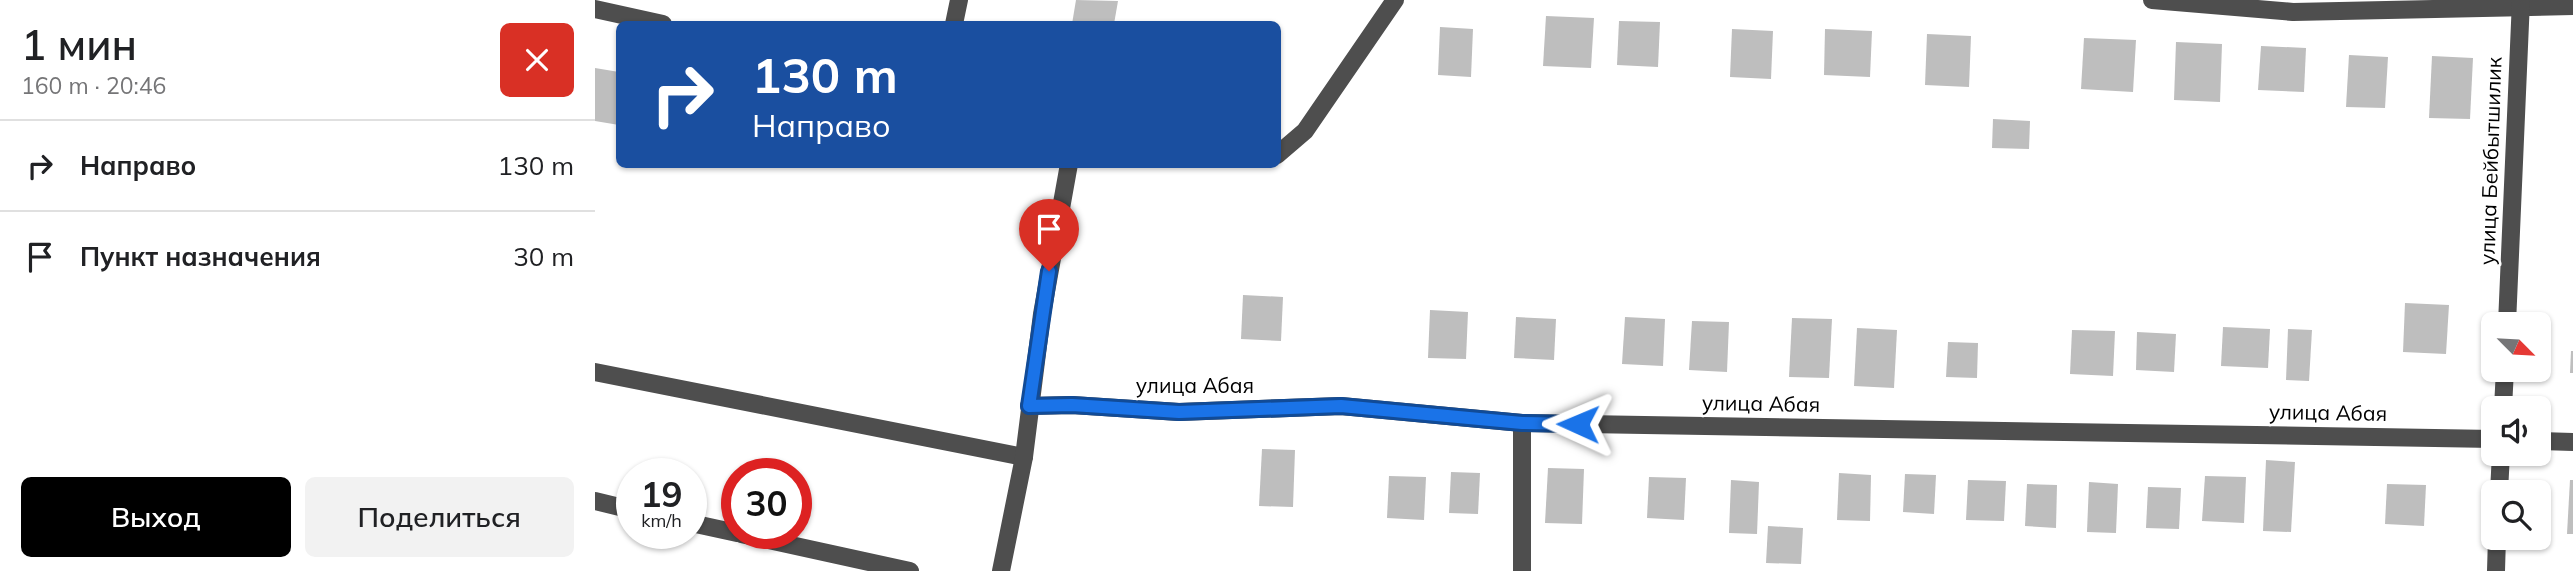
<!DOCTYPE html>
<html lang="ru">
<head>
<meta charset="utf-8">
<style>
	body { margin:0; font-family:Mulish,sans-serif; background:#f2f2f2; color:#202124; height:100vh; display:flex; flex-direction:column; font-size:26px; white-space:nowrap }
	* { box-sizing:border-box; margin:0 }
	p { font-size:23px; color:#757577 }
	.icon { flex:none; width:38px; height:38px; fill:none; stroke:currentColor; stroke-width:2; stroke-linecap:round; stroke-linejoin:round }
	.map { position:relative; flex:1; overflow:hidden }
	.details { display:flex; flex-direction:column; background:#fff; width:595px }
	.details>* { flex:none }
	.hud { position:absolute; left:21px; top:21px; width:665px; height:147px; border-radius:10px; box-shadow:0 2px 5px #0004; background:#1a4fa0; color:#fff; overflow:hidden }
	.needle { width:46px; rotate:114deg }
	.buttons { position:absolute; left:1886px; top:312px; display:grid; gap:14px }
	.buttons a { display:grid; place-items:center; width:70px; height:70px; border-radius:10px; background:#fff; box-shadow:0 2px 5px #0004; font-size:35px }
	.speed { position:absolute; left:21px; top:458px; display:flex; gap:14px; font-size:35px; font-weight:700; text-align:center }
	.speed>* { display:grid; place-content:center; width:91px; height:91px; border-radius:50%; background:#fff; box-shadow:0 2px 5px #0004; line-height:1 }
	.speed small { font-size:18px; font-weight:400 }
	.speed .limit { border:10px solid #d22; background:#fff; color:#111 }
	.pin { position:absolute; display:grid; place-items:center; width:60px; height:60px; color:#fff; margin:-72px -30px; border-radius:50% 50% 50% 0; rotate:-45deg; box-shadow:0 0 7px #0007 }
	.pin .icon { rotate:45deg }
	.me { position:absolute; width:77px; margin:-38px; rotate:271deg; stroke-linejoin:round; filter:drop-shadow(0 0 5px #0008) }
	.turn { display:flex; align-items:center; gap:24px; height:147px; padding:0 21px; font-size:32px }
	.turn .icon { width:91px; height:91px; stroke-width:2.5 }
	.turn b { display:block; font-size:49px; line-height:60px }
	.round { display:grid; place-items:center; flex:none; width:74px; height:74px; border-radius:10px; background:#f2f2f2 }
	.headline { display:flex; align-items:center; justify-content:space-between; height:119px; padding:0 21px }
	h1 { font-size:42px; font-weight:600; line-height:52px }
	.button { display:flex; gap:14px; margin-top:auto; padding:14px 21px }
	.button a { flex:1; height:80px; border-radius:10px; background:#000; color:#fff; font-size:28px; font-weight:600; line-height:80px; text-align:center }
	.button a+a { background:#f2f2f2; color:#202124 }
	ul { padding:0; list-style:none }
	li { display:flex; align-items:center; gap:21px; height:91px; padding:0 21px; border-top:2px solid #e0e0e0 }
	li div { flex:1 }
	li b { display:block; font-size:26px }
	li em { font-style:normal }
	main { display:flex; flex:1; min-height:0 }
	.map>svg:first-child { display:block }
	.building { fill:#bebebe }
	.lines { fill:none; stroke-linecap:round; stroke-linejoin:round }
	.minor { stroke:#4e4e4e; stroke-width:18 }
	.route-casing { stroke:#114b97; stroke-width:18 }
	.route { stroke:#1a73e8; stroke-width:12 }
	.labels { text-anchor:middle; stroke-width:5; stroke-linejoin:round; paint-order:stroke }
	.street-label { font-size:21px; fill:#000; stroke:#fff }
</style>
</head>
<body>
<main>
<section class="details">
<div class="headline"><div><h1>1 мин</h1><p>160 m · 20:46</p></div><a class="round" style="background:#d93025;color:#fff"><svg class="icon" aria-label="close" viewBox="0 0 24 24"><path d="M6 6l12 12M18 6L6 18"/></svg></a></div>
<ul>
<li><svg class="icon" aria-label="right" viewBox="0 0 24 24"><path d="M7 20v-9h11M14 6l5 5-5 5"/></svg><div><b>Направо</b></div><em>130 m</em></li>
<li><svg class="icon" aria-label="arrive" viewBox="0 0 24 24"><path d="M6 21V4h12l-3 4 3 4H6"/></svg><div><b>Пункт назначения</b></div><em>30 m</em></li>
</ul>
<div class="button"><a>Выход</a><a>Поделиться</a></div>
</section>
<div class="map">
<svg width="1978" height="571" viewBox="0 0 1978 571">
	<rect width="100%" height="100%" fill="#fff"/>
	<!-- building -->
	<g class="building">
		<path d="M481,0L523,1L519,24H477Z"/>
		<path d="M951,16L999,18L996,68L948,66Z"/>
		<path d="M1024,21L1065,22L1063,67L1022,65Z"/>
		<path d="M845,27L878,29L876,77L843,75Z"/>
		<path d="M1137,29L1178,31L1176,79L1135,77Z"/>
		<path d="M1230,29L1277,31L1275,77L1229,75Z"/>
		<path d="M1332,34L1376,36L1374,87L1330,85Z"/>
		<path d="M1489,38L1541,40L1538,92L1486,89Z"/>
		<path d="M1581,42L1627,44L1625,102L1579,100Z"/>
		<path d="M1666,46L1711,48L1709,92L1663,90Z"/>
		<path d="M1754,55L1793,57L1790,108L1751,107Z"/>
		<path d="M1837,56L1878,58L1875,119L1834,118Z"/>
		<path d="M0,68L24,72V125L0,121Z"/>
		<path d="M1398,119L1435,121L1434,149L1397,148Z"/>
		<path d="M648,295L688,297L686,341L646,339Z"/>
		<path d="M1810,303L1854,305L1851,354L1808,352Z"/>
		<path d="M835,310L873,312L871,359L833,358Z"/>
		<path d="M921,317L961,319L959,360L919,358Z"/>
		<path d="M1030,317L1070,319L1068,366L1027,364Z"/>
		<path d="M1197,318L1237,319L1234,378L1194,377Z"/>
		<path d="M1097,321L1134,322L1132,372L1094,370Z"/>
		<path d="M1628,327L1675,329L1673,368L1626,366Z"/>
		<path d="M1262,328L1302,330L1299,388L1259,386Z"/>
		<path d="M1693,329L1717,330L1714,381L1691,380Z"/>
		<path d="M1477,330L1520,331L1518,376L1475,374Z"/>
		<path d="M1542,332L1581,334L1579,372L1541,370Z"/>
		<path d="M1353,342L1383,343L1382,378L1351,377Z"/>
		<path d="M1976,351H1978V373H1975Z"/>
		<path d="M667,449L700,450L698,507L664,506Z"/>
		<path d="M1671,460L1700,462L1696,532L1668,531Z"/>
		<path d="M953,468L989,469L987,524L950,523Z"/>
		<path d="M856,472L885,473L883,514L854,513Z"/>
		<path d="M1244,473L1276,475L1275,521L1242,520Z"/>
		<path d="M1310,474L1341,475L1339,514L1308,512Z"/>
		<path d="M794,476L831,477L829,520L792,518Z"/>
		<path d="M1610,476L1651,477L1649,523L1607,521Z"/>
		<path d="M1054,477L1091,478L1089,520L1052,518Z"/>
		<path d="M1136,480L1164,482L1162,534L1134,533Z"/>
		<path d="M1373,480L1411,481L1409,521L1371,520Z"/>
		<path d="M1975,480H1978V534H1972Z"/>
		<path d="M1494,482L1523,484L1521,533L1492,532Z"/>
		<path d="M1432,484L1462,485L1461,528L1430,526Z"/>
		<path d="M1792,484L1831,485L1829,526L1790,524Z"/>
		<path d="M1553,487L1586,488L1584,529L1551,528Z"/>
		<path d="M1173,526L1208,528L1206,564L1171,563Z"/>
	</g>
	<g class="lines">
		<!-- minor -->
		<g class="minor">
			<path d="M1557,0L1698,12L1978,6"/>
			<path d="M0,9L68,24"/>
			<path d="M359,24L364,0"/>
			<path d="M682,155L710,131L800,0"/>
			<path d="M1912,324L1926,0"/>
			<path d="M0,372L429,457"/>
			<path d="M434,406L477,405L584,412L746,406L927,423L1899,439"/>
			<path d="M1908,408L1910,369"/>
			<path d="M1944,441L1978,442"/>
			<path d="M1904,492L1906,453"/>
			<path d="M0,501L37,510"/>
			<path d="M96,523L142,533"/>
			<path d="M146,534L315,571"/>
			<path d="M406,571L429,457L447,314L474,164"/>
			<path d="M927,571V423"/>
			<path d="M1901,571L1902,537"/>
		</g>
	</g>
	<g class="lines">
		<defs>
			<path id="route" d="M454,271L434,406L477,405L584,412L746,406L927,423L983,424"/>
		</defs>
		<!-- route casing -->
		<use href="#route" class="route-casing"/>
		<!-- route -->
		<use href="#route" class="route"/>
	</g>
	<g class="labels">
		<!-- street labels -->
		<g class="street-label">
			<text transform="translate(1896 161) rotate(-88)" y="7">улица Бейбытшилик</text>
			<text x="600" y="393">улица Абая</text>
			<text transform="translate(1166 404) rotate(1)" y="7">улица Абая</text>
			<text transform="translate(1733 413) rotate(1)" y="7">улица Абая</text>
		</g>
	</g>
</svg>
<div class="buttons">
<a><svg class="needle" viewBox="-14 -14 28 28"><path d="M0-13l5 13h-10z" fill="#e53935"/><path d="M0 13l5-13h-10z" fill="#757577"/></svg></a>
<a><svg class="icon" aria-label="sound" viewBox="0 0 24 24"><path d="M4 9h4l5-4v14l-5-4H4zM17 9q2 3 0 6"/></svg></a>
<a><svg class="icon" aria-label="search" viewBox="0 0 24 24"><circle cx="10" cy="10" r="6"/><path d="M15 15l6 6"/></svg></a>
</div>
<div class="speed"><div>19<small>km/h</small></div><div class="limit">30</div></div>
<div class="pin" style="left:454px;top:271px;background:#d93025"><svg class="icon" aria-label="arrive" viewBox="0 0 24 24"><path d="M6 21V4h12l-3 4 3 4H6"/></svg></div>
<svg class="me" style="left:983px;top:424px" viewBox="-20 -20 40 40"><path d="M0-17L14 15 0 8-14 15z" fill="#1a73e8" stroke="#fff" stroke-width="4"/></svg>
<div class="hud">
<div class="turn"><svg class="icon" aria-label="right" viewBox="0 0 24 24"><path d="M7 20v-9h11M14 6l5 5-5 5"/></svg><div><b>130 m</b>Направо</div></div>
</div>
</div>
</main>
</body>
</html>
